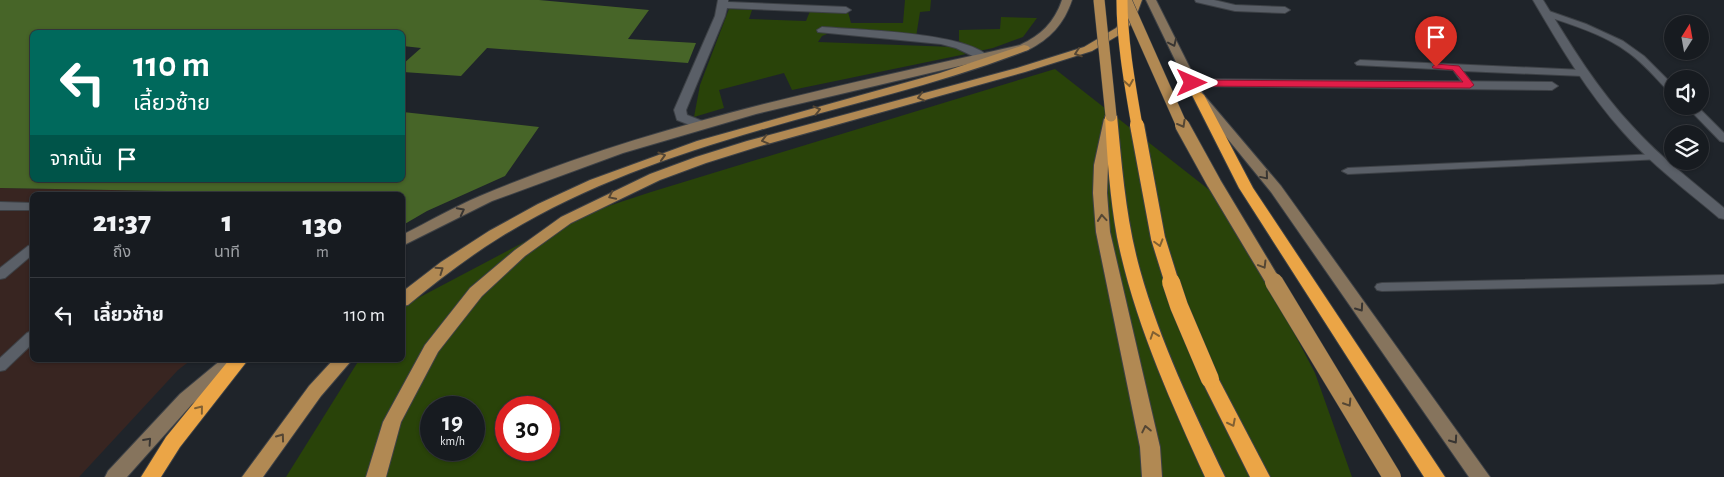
<!DOCTYPE html>
<html lang="th">
<head>
<meta charset="utf-8">
<style>
	body { margin:0; font-family:"Alegreya Sans","Noto Sans Thai",sans-serif; background:#24282d; color:#f1f3f6; height:100vh; display:flex; flex-direction:column; font-size:19px; white-space:nowrap }
	* { box-sizing:border-box; margin:0 }
	p { font-size:16px; color:#9ea1a5 }
	.icon { flex:none; width:28px; height:28px; fill:none; stroke:currentColor; stroke-width:2; stroke-linecap:round; stroke-linejoin:round }
	.map { position:relative; flex:1; overflow:hidden }
	.sheet { position:absolute; left:30px; top:192px; width:375px; height:170px; display:flex; flex-direction:column; background:#171b20; border-radius:8px; box-shadow:0 1px 4px #0004,0 0 0 1px #36393e }
	.sheet>* { flex:none }
	.top-card { position:absolute; left:30px; top:30px; width:375px; height:152px; border-radius:8px; box-shadow:0 1px 4px #0004,0 0 0 1px #36393e; background:#00695c; color:#fff; overflow:hidden }
	.needle { width:32px; rotate:11deg }
	.buttons { position:absolute; left:1664px; top:15px; display:grid; gap:10px }
	.buttons a { display:grid; place-items:center; width:45px; height:45px; border-radius:50%; background:#171b20; box-shadow:0 1px 4px #0004,0 0 0 1px #36393e; font-size:25px }
	.speed { position:absolute; left:420px; top:396px; display:flex; gap:10px; font-size:25px; font-weight:700; text-align:center }
	.speed>* { display:grid; place-content:center; width:65px; height:65px; border-radius:50%; background:#171b20; box-shadow:0 1px 4px #0004,0 0 0 1px #36393e; line-height:1 }
	.speed small { font-size:12px; font-weight:400 }
	.speed .limit { border:8px solid #d22; background:#fff; color:#111 }
	.pin { position:absolute; display:grid; place-items:center; width:42px; height:42px; color:#fff; margin:-51px -21px; border-radius:50% 50% 50% 0; rotate:-45deg; box-shadow:0 0 5px #0007 }
	.pin .icon { rotate:45deg }
	.me { position:absolute; width:55px; margin:-28px; rotate:90deg; stroke-linejoin:round; filter:drop-shadow(0 0 4px #0008) }
	.turn { display:flex; align-items:center; gap:18px; height:105px; padding:0 20px; font-size:22px }
	.turn .icon { width:65px; height:65px; stroke-width:2.5 }
	.turn b { display:block; font-size:35px; line-height:42px }
	.then { display:flex; align-items:center; height:48px; padding:0 20px; background:#0003; gap:10px; font-size:19px }
	.eta { display:flex; justify-content:space-evenly; align-items:center; height:85px; text-align:center }
	.eta b { font-size:30px; font-weight:800; line-height:35px }
	ul { padding:0; list-style:none }
	li { display:flex; align-items:center; gap:15px; height:75px; padding:0 20px; border-top:1px solid #36393e }
	li div { flex:1 }
	li b { display:block; font-size:19px }
	li em { font-style:normal }
	.map>svg:first-child { display:block }
	.industrial { fill:#382521 }
	.green { fill:#294309; fill-rule:evenodd }
	.forest { fill:#476528 }
	.lines { fill:none; stroke-linecap:round; stroke-linejoin:round }
	.lane-casing { stroke:#3d4146; stroke-width:2 }
	.street-casing { stroke:#3d4146; stroke-width:2 }
	.secondary-casing { stroke:#3d4146; stroke-width:2 }
	.primary-casing { stroke:#3d4146; stroke-width:2 }
	.highway-casing { stroke:#3d4146; stroke-width:2 }
	.lane { fill:#5a5f67; fill-rule:evenodd }
	.street { fill:#5a5f67; fill-rule:evenodd }
	.secondary { fill:#86745d; fill-rule:evenodd }
	.primary { fill:#b18953; fill-rule:evenodd }
	.highway { fill:#eba546; fill-rule:evenodd }
	.primary-bridge-far2-casing { stroke:#3d4146; stroke-width:12; stroke-linecap:butt }
	.primary-bridge-far1-casing { stroke:#3d4146; stroke-width:16; stroke-linecap:butt }
	.primary-bridge-casing { stroke:#3d4146; stroke-width:19; stroke-linecap:butt }
	.highway-bridge-far2-casing { stroke:#3d4146; stroke-width:12; stroke-linecap:butt }
	.highway-bridge-far1-casing { stroke:#3d4146; stroke-width:16; stroke-linecap:butt }
	.highway-bridge-casing { stroke:#3d4146; stroke-width:19; stroke-linecap:butt }
	.primary-bridge-far2 { stroke:#b18953; stroke-width:11 }
	.primary-bridge-far1 { stroke:#b18953; stroke-width:14 }
	.primary-bridge { stroke:#b18953; stroke-width:18 }
	.highway-bridge-far2 { stroke:#eba546; stroke-width:11 }
	.highway-bridge-far1 { stroke:#eba546; stroke-width:14 }
	.highway-bridge { stroke:#eba546; stroke-width:18 }
	.oneway { stroke:#383532 }
	.oneway2 { stroke:#544634 }
	.oneway3 { stroke:#806033 }
	.route { fill:#e11d48; stroke:#92132f }
</style>
</head>
<body>
<div class="map">
<svg width="1724" height="477" viewBox="0 0 1724 477">
	<rect width="100%" height="100%" fill="#1f242a"/>
	<!-- industrial -->
	<path class="industrial" d="M0,188L221,192L218,195H32V360H191L178,370L79,477H0Z"/>
	<!-- green -->
	<g class="green">
		<path d="M905,0H931L930,11L920,12L916,37L837,30L822,36L818,42L954,47L966,54L792,90L784,73L719,90L724,108L694,117L700,85L729,9L752,10L749,19L806,21L810,11L848,12L851,23H903Z"/>
		<path d="M1001,17L1037,18L1023,37L993,48L979,51L959,41V30L1000,29Z"/>
		<path d="M1055,69L1226,203L1315,373L1352,477H286L359,360H402L403,306L566,220L651,192ZM431,408H474V450H431ZM506,408H549V450H506Z"/>
	</g>
	<!-- forest -->
	<path class="forest" d="M0,0H539L649,10L628,39L696,43L688,63L487,48L461,76L403,72V64L421,48L403,46L402,32H32V180H402L403,112L539,127L505,176L427,211L403,225L402,195H218L221,192L0,188Z"/>
	<g class="lines">
		<defs>
			<g id="lane">
				<path d="M1546,10L1586,24L1623,41L1644,56L1672,84V92L1668,91C1656,78 1644,64 1629,53C1604,34 1572,25 1543,15V11Z"/>
				<path d="M1360,60L1583,70L1588,73L1583,76L1463,71L1474,85L1469,88L1465,87L1453,70L1357,65L1355,63Z"/>
				<path d="M1686,106H1697L1724,133V142L1720,141Z"/>
				<path d="M1657,154L1663,157L1661,159L1348,174L1342,171L1348,168Z"/>
				<path d="M0,202L32,203V210H0Z"/>
				<path d="M32,245V255L5,278L0,279V268L28,246Z"/>
				<path d="M1724,275V283L1714,284L1382,291L1377,290L1375,287L1377,284L1382,283Z"/>
				<path d="M32,331V344L5,370L0,371V358L27,333Z"/>
			</g>
			<g id="street">
				<path d="M718,0H728V2L846,7L851,10L846,13L727,8L725,16L686,110L687,115L705,122L706,125L700,129L677,120L674,110L715,16Z"/>
				<path d="M1195,0H1214L1235,5L1285,7L1290,10L1285,13L1235,11L1196,2Z"/>
				<path d="M1533,0H1543C1570,44 1597,89 1633,127C1660,157 1693,182 1724,208V219L1719,218C1686,190 1651,164 1623,132C1587,92 1560,46 1533,0Z"/>
				<path d="M822,27C858,30 966,32 989,57L983,60L979,59L956,48L941,44L818,32L817,30Z"/>
				<path d="M1192,79L1552,82L1558,86L1552,90L1188,86L1186,83L1188,80Z"/>
			</g>
			<g id="secondary">
				<path d="M1062,0H1072C1064,24 1050,39 1028,50L756,114L623,153L492,201L402,246V235C428,222 454,207 480,196C653,123 838,86 1020,45C1041,35 1054,23 1062,0Z"/>
				<path d="M1146,0H1156L1203,94L1281,186L1490,477H1469L1271,192L1192,95Z"/>
				<path d="M221,360H242L239,364L192,404L127,477H105L108,471L180,394Z"/>
			</g>
			<g id="primary">
				<path d="M1132,0H1142L1135,19L1124,32L1092,51L1025,72L757,147L706,163L660,180L571,223L525,256L482,296L438,352L401,422L386,477H366L383,422L425,345L470,288L515,250L561,217L650,174L696,157L747,141L1017,68L1084,47L1116,28L1125,18Z"/>
				<path d="M1024,45L1028,46L1030,48L1028,50C941,84 850,104 760,130C670,156 579,188 499,238C467,258 437,281 408,305L402,306V292L441,262L489,231L538,204L590,180L697,141L940,73Z"/>
				<path d="M1110,115L1116,119L1108,165L1107,193L1110,232L1160,447L1162,477H1142L1140,447L1096,232L1093,193L1094,165L1104,119Z"/>
				<path d="M333,360H352L321,396L263,477H242L309,386Z"/>
			</g>
			<g id="highway">
				<path d="M1198,91L1204,95L1253,188L1445,477H1424L1239,188L1192,95Z"/>
				<path d="M1111,112L1117,116C1122,168 1126,220 1140,270C1160,342 1193,410 1225,477H1205C1170,400 1134,321 1117,237C1110,197 1107,157 1105,116Z"/>
				<path d="M229,360H248L180,447L161,477H141L166,437Z"/>
				<path d="M1210,372L1216,374L1270,477H1250L1201,379L1204,374Z"/>
			</g>
		</defs>
		<!-- lane casing -->
		<use href="#lane" class="lane-casing"/>
		<!-- street casing -->
		<use href="#street" class="street-casing"/>
		<!-- secondary casing -->
		<use href="#secondary" class="secondary-casing"/>
		<!-- primary casing -->
		<use href="#primary" class="primary-casing"/>
		<!-- highway casing -->
		<use href="#highway" class="highway-casing"/>
		<!-- lane -->
		<use href="#lane" class="lane"/>
		<!-- street -->
		<use href="#street" class="street"/>
		<!-- secondary -->
		<use href="#secondary" class="secondary"/>
		<!-- primary -->
		<use href="#primary" class="primary"/>
		<!-- highway -->
		<use href="#highway" class="highway"/>
		<defs>
			<g id="primary-bridge-far2">
				<path d="M1099,0L1111,116"/>
				<path d="M1126,0L1182,126"/>
			</g>
			<path id="primary-bridge-far1" d="M1182,125L1214,183L1274,283"/>
			<path id="primary-bridge" d="M1274,282L1392,477"/>
			<path id="highway-bridge-far2" d="M1122,0C1122,42 1130,85 1137,126"/>
			<path id="highway-bridge-far1" d="M1137,125L1158,238L1172,283"/>
			<path id="highway-bridge" d="M1171,282L1179,306L1210,379"/>
		</defs>
		<!-- primary-bridge-far2 casing -->
		<use href="#primary-bridge-far2" class="primary-bridge-far2-casing"/>
		<!-- primary-bridge-far1 casing -->
		<use href="#primary-bridge-far1" class="primary-bridge-far1-casing"/>
		<!-- primary-bridge casing -->
		<use href="#primary-bridge" class="primary-bridge-casing"/>
		<!-- highway-bridge-far2 casing -->
		<use href="#highway-bridge-far2" class="highway-bridge-far2-casing"/>
		<!-- highway-bridge-far1 casing -->
		<use href="#highway-bridge-far1" class="highway-bridge-far1-casing"/>
		<!-- highway-bridge casing -->
		<use href="#highway-bridge" class="highway-bridge-casing"/>
		<!-- primary-bridge-far2 -->
		<use href="#primary-bridge-far2" class="primary-bridge-far2"/>
		<!-- primary-bridge-far1 -->
		<use href="#primary-bridge-far1" class="primary-bridge-far1"/>
		<!-- primary-bridge -->
		<use href="#primary-bridge" class="primary-bridge"/>
		<!-- highway-bridge-far2 -->
		<use href="#highway-bridge-far2" class="highway-bridge-far2"/>
		<!-- highway-bridge-far1 -->
		<use href="#highway-bridge-far1" class="highway-bridge-far1"/>
		<!-- highway-bridge -->
		<use href="#highway-bridge" class="highway-bridge"/>
	</g>
	<!-- one-way arrows -->
	<defs><path id="oneway-chevron" d="M-2-3.5L2.5 0L-2 3.5" fill="none" stroke-width="1.6" stroke-linecap="round" stroke-linejoin="round" transform="scale(1.25)"/></defs>
	<g class="oneway">
		<use href="#oneway-chevron" transform="translate(1173 43) rotate(65)"/>
		<use href="#oneway-chevron" transform="translate(1265 176) rotate(50)"/>
		<use href="#oneway-chevron" transform="translate(461 211) rotate(-27)"/>
		<use href="#oneway-chevron" transform="translate(1360 308) rotate(55)"/>
		<use href="#oneway-chevron" transform="translate(1454 440) rotate(55)"/>
		<use href="#oneway-chevron" transform="translate(148 441) rotate(-48)"/>
	</g>
	<g class="oneway2">
		<use href="#oneway-chevron" transform="translate(1078 53) rotate(161)"/>
		<use href="#oneway-chevron" transform="translate(921 97) rotate(165)"/>
		<use href="#oneway-chevron" transform="translate(817 110) rotate(-14)"/>
		<use href="#oneway-chevron" transform="translate(1182 124) rotate(61)"/>
		<use href="#oneway-chevron" transform="translate(765 140) rotate(165)"/>
		<use href="#oneway-chevron" transform="translate(662 156) rotate(-17)"/>
		<use href="#oneway-chevron" transform="translate(612 196) rotate(154)"/>
		<use href="#oneway-chevron" transform="translate(1102 218) rotate(-95)"/>
		<use href="#oneway-chevron" transform="translate(1263 265) rotate(59)"/>
		<use href="#oneway-chevron" transform="translate(440 270) rotate(-35)"/>
		<use href="#oneway-chevron" transform="translate(1348 403) rotate(58)"/>
		<use href="#oneway-chevron" transform="translate(1146 429) rotate(-102)"/>
		<use href="#oneway-chevron" transform="translate(281 437) rotate(-54)"/>
	</g>
	<g class="oneway3">
		<use href="#oneway-chevron" transform="translate(1129 83) rotate(81)"/>
		<use href="#oneway-chevron" transform="translate(1159 243) rotate(74)"/>
		<use href="#oneway-chevron" transform="translate(1154 335) rotate(-109)"/>
		<use href="#oneway-chevron" transform="translate(200 409) rotate(-51)"/>
		<use href="#oneway-chevron" transform="translate(1232 423) rotate(63)"/>
	</g>
	<!-- route -->
	<path class="route" d="M1436,64L1459,66L1474,85L1470,88L1192,86L1187,83L1192,80L1463,82L1453,70L1433,68L1432,67Z"/>
</svg>
<div class="buttons">
<a><svg class="needle" viewBox="-14 -14 28 28"><path d="M0-13l5 13h-10z" fill="#e53935"/><path d="M0 13l5-13h-10z" fill="#9ea1a5"/></svg></a>
<a><svg class="icon" aria-label="sound" viewBox="0 0 24 24"><path d="M4 9h4l5-4v14l-5-4H4zM17 9q2 3 0 6"/></svg></a>
<a><svg class="icon" aria-label="layers" viewBox="0 0 24 24"><path d="M12 4l9 5-9 5-9-5zM3 14l9 5 9-5"/></svg></a>
</div>
<div class="speed"><div>19<small>km/h</small></div><div class="limit">30</div></div>
<div class="pin" style="left:1436px;top:67px;background:#d93025"><svg class="icon" aria-label="arrive" viewBox="0 0 24 24"><path d="M6 21V4h12l-3 4 3 4H6"/></svg></div>
<svg class="me" style="left:1192px;top:83px" viewBox="-20 -20 40 40"><path d="M0-17L14 15 0 8-14 15z" fill="#e11d48" stroke="#fff" stroke-width="4"/></svg>
<div class="top-card">
<div class="turn"><svg class="icon" aria-label="left" viewBox="0 0 24 24"><path d="M17 20v-9H6M10 6l-5 5 5 5"/></svg><div><b>110 m</b>เลี้ยวซ้าย</div></div>
<div class="then">จากนั้น<svg class="icon" aria-label="arrive" viewBox="0 0 24 24"><path d="M6 21V4h12l-3 4 3 4H6"/></svg></div>
</div>
<section class="sheet">
<div class="eta">
<div><b>21:37</b><p>ถึง</p></div>
<div><b>1</b><p>นาที</p></div>
<div><b>130</b><p>m</p></div>
</div>
<ul>
<li><svg class="icon" aria-label="left" viewBox="0 0 24 24"><path d="M17 20v-9H6M10 6l-5 5 5 5"/></svg><div><b>เลี้ยวซ้าย</b></div><em>110 m</em></li>
</ul>
</section>
</div>
</body>
</html>
